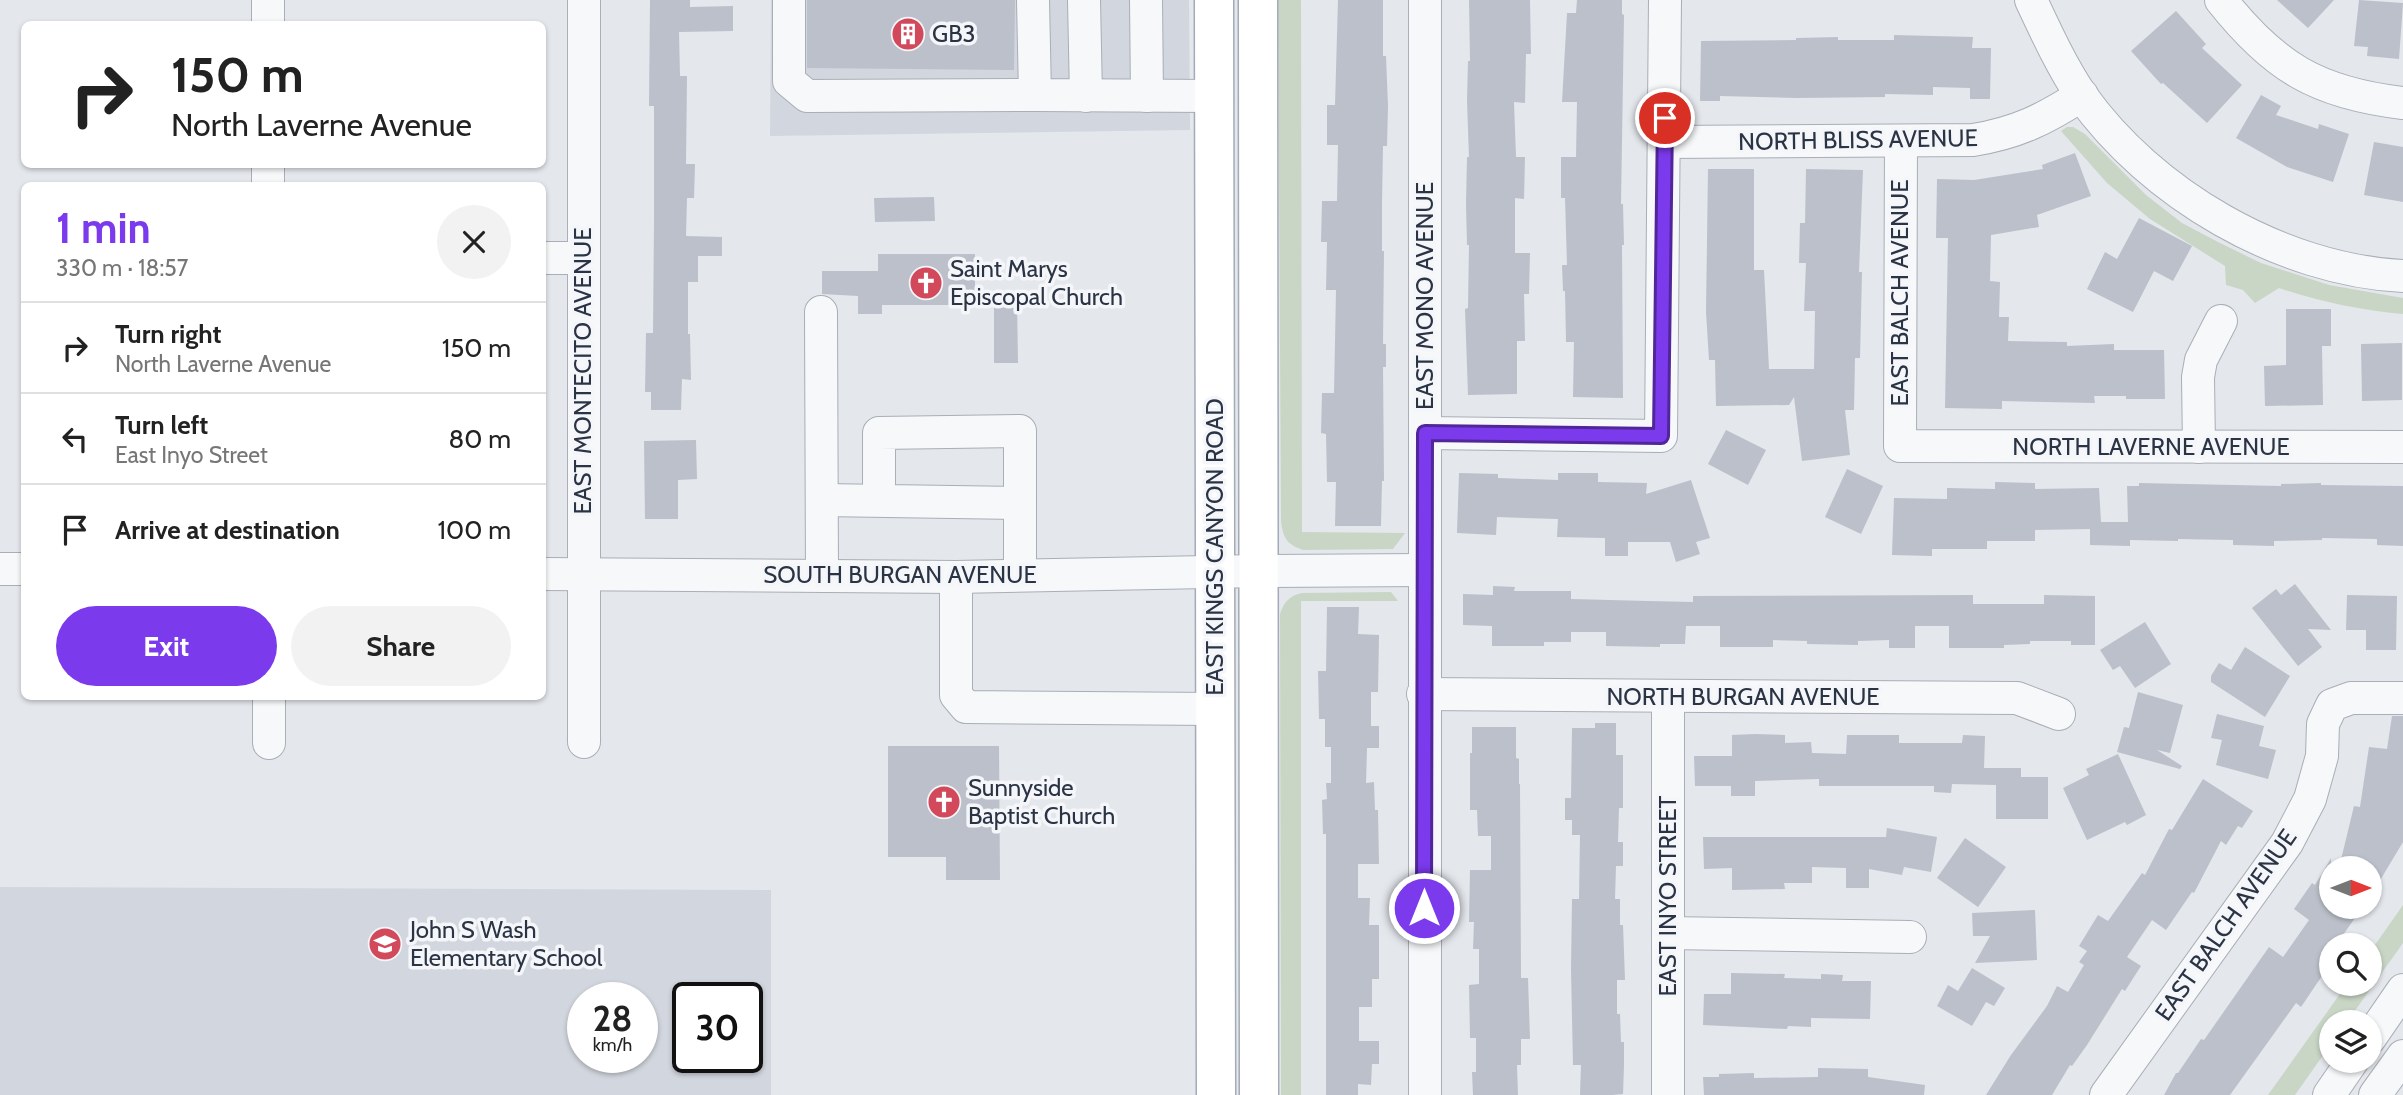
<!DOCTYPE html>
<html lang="en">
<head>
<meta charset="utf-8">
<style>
	body { margin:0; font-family:Cabin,sans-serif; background:#f2f2f2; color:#222; height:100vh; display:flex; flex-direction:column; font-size:26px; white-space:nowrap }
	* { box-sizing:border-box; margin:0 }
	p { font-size:23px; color:#767676 }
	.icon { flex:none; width:38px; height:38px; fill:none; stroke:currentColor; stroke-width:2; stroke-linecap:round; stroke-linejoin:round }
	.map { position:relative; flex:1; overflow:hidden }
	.drawer { position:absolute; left:21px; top:182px; width:525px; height:518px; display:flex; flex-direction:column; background:#fff; border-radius:10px; box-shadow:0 2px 5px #0004 }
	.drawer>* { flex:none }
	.guide { position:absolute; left:21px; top:21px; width:525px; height:147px; border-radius:10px; box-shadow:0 2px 5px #0004; background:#fff; color:#222; overflow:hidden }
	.needle { width:46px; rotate:90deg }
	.tools { position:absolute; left:2319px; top:856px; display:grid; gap:14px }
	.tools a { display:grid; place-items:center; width:63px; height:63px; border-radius:50%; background:#fff; box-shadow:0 2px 5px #0004; font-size:35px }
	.speed { position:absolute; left:567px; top:982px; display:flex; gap:14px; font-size:35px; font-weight:700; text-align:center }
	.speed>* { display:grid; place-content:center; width:91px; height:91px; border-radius:50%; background:#fff; box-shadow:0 2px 5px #0004; line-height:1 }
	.speed small { font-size:18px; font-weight:400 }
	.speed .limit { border:4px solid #111; border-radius:10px; background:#fff; color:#111 }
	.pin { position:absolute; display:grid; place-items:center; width:60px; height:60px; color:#fff; margin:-30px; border:4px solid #fff; border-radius:50%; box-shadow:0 2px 7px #0007 }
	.me { position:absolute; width:77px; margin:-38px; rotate:0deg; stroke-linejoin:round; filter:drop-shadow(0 0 5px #0008) }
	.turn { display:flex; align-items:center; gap:24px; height:147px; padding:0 35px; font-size:32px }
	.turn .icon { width:91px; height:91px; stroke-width:2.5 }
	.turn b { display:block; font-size:49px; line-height:60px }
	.round { display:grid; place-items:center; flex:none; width:74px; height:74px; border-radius:37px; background:#f2f2f2 }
	.head { display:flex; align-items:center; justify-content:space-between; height:119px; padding:0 35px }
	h1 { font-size:42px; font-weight:800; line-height:52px; color:#7c3aed }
	.cta { display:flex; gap:14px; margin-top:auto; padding:14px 35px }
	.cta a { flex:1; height:80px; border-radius:42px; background:#7c3aed; color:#fff; font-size:28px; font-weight:800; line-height:80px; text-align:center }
	.cta a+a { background:#f2f2f2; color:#222 }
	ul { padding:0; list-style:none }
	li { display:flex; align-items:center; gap:21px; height:91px; padding:0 35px; border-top:2px solid #e0e0e0 }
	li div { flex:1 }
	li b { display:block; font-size:26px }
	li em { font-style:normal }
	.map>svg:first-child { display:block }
	.built { fill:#d2d6de; fill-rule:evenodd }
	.green { fill:#c9d6c5 }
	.building { fill:#bbc0ca }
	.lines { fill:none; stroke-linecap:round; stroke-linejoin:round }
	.minor-casing { stroke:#a9aeb7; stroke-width:34 }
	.major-casing { stroke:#a3abb8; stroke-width:41 }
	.minor { stroke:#f7f8fa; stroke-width:32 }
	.major { stroke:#fff; stroke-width:38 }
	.route-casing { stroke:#51269a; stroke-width:18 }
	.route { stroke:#7c3aed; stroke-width:12 }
	.labels { text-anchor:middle; stroke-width:7; stroke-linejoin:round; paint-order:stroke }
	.poi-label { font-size:24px; fill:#2b3445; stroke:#f4f6f9; text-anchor:start }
	.street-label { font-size:24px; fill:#2b3445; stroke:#f4f6f9 }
</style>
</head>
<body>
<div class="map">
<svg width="2403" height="1095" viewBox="0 0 2403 1095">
	<rect width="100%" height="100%" fill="#e4e7ec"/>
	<!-- built -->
	<g class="built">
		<path d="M771,0H1189L1190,130L770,136Z"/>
		<path d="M0,887L771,890V1095H0ZM583,998H642V1057H583ZM688,998H747V1057H688Z"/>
	</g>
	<!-- green -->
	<g class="green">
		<path d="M1278,0H1301L1302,532L1405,533L1393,549L1303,550C1286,544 1283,537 1281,521Z"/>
		<path d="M2067,127H2073L2085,134L2146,195L2182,223L2218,242L2261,263L2329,285L2403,298V314C2360,310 2321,302 2279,288L2255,303L2243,290L2226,285L2225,266L2150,219L2107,183L2061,131Z"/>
		<path d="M1391,592L1398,601H1301V1095H1281L1280,614C1284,602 1289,596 1302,593Z"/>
		<path d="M2403,905V943L2347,1022H2331V1044L2295,1095H2268L2347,984H2370V952Z"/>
	</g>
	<!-- building -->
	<g class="building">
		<path d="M650,0H690V7L733,6V31L679,32L680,76H687L686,164H695L694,198H687L686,236L722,237V256H698V282H688V334H690L691,380L682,379L681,410H651V392H645L646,333H653L654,221V106H649Z"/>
		<path d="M807,0H1015L1014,70L807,68Z"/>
		<path d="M1338,0H1383V56H1386L1388,106L1387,146H1383L1382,202V251H1384L1383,344H1386V367H1383L1384,481H1382L1381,526H1335L1336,482H1327L1326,434L1321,433L1322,393H1334L1336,290H1326L1327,242H1321L1322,201H1337L1338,145H1327V105H1335Z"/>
		<path d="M1469,0H1530L1531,54H1526L1525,103L1514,102L1516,157H1525L1524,199L1515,198V253H1530L1529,294H1524L1525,341H1517V394L1468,395L1465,309L1468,308L1469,245H1467L1466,204L1467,157H1469L1467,101L1468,61H1470Z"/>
		<path d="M1577,0H1622V14L1624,15L1621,204H1623L1624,245H1622L1623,398L1573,397L1574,342H1566L1565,291H1563L1562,265H1567L1565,198H1561V157H1576L1577,102H1562L1567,13H1576Z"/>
		<path d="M2277,0H2334L2308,28Z"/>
		<path d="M2359,0L2403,3L2399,59L2367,56L2368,47L2354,46Z"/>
		<path d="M2176,11L2206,44L2202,48L2242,85L2207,123L2163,83L2161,84L2131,51Z"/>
		<path d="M1894,35L1973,37L1972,48H1991L1990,99H1970V88L1933,87V95L1885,94V97L1797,98L1720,96V101H1700L1701,41L1796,40V38L1838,37V40H1894Z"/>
		<path d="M2261,95L2281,106L2276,115L2318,129L2319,124L2349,134L2333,182L2287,167L2236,138Z"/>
		<path d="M2374,142L2403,147V202L2364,195Z"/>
		<path d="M2075,153L2091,196L2037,215L2039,227L1991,235L1990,281L2000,282L1999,317H2009L2008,341L2067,342V346L2114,344V350H2164L2165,399H2126V396H2094L2095,403L2002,401V409L1945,408L1948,238H1936L1937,179L1974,180L2043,169L2042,165Z"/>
		<path d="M1708,169H1754V270H1764L1769,369H1814L1815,311H1804L1806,263H1799L1800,223H1805L1806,169L1863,170L1859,272H1862L1860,358H1855L1854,410H1845L1850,455L1802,461L1794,397L1789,405L1716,406L1715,360H1709L1706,312Z"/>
		<path d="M934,197L935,221L875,222L874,198Z"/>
		<path d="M2139,218L2192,246L2173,281L2154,271L2133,312L2087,289L2105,252L2117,259Z"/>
		<path d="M878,254H975V305H882V314H858V296L822,294V271H878Z"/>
		<path d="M994,301H1017L1018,363H994Z"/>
		<path d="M2286,309H2331V346H2322L2323,405L2265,406L2264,366L2286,365Z"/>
		<path d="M2402,343V400L2362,401L2361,344Z"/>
		<path d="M1726,430L1766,450L1748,485L1708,464Z"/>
		<path d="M696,440L697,479L678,480V519H645L644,441Z"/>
		<path d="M1847,469L1883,486L1861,534L1825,517Z"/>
		<path d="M1459,473L1498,474V478L1558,480V473H1598V482L1647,483L1646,494L1691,480L1710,538L1696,542L1700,554L1676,562L1670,542H1628V556H1605V538L1557,537L1558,519L1497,517L1496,535L1457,533Z"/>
		<path d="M1995,482L2035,483V489L2099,488L2101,522H2128L2127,486H2139V483L2281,486V484L2321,483V485L2403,486V546L2377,545V539L2322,538V540L2274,541V546L2233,545V540L2178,539V541L2130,540V546L2090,545V529L2035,530V541H1987V549H1932V556L1892,555L1894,498L1947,499V488L1995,489Z"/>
		<path d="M2295,584L2331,630L2308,629L2322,647L2298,666L2252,608L2276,589L2281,595Z"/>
		<path d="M1493,586L1515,587L1514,591H1571V599L1648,601L1693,602V596L1973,595V604H2044V595L2095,596V645H2071V641H2030V644L2004,645V648H1949V626H1915V648H1889V640L1858,641V645L1807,644V641L1773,640V647H1720V626H1686L1685,644H1660V647L1606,646V632H1571V642H1544V646H1492V626L1463,625V594L1493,595Z"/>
		<path d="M2347,595L2397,596L2396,650H2366V630H2346Z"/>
		<path d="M1327,607H1359L1358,634L1379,635L1378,692H1371V726H1379V748H1367L1366,783L1374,782L1375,810H1378L1379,864H1358V898H1370L1369,925H1379V979H1372V1007H1359V1041H1379V1064H1372L1371,1085L1358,1084V1095H1326V834H1323L1322,800L1327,799L1326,783H1331V747H1325V719H1319L1318,671H1326Z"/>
		<path d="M2145,622L2171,664L2135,688L2120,666L2113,670L2100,650Z"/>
		<path d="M2245,647L2290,676L2265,717L2211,682V676L2219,663L2231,670Z"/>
		<path d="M2138,692L2183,705L2170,753L2157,750L2182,766L2180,769L2117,752L2124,727L2129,728Z"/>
		<path d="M2217,714L2264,726L2259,746L2276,750L2268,779L2216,765L2222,740L2211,738Z"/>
		<path d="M2392,716H2403V842L2370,897V868H2339L2354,806L2360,807L2369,747L2387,749Z"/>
		<path d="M1595,723H1616V755H1623V808H1619L1618,842H1623V866H1616L1615,899H1620V925H1623L1625,980H1617V1014H1620L1621,1042H1624V1065L1623,1094L1612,1095H1580L1581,1065H1573L1571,969L1572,899H1579L1580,835H1572V820H1565V798H1571L1572,728H1595Z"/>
		<path d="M1472,727H1516V758L1519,759V784H1520L1521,978H1528L1530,1039H1521V1065H1517L1518,1095H1473L1472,1072H1476V1038H1470L1469,985L1479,984V949H1473L1474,922H1469L1470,870H1491V836H1478L1477,810H1470V753H1472Z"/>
		<path d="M1755,734L1785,735V743L1811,742L1812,753L1846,754L1847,735H1899V743H1962L1963,735L1985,736L1984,768H2021V777H2048V819H1996V785L1952,784L1951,793L1934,792V786H1819V779L1755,781V796H1731V786H1695L1694,756H1732V735Z"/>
		<path d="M888,746H999L1000,880H946V857H888Z"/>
		<path d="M2118,754L2146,815L2127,825L2125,822L2087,840L2063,788L2089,775L2086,769Z"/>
		<path d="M2203,779L2253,811L2242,828L2238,826L2226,845L2221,841L2194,893L2192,892L2166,930L2152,920L2127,957L2141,966L2125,991L2122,989L2087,1045L2072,1066L2070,1065L2052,1095H1986L2011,1055L2047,1006L2057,986L2068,992L2084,965L2079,962L2087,951L2079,946L2098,915L2108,921L2142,873L2145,875L2169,829L2172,830Z"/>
		<path d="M1887,828L1937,837L1931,872L1904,867L1902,875L1869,869V888H1846V868L1812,867V883H1784L1785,889L1732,890V868L1704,869L1703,837H1886Z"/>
		<path d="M1965,838L2006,867L1978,907L1937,878Z"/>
		<path d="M2331,858V906H2345L2357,915L2336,945H2331V952L2323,964L2328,967L2301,1007L2296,1003L2230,1095H2164L2176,1073H2178L2201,1039L2204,1040L2269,947L2283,957L2309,920L2294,909L2312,883L2315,885Z"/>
		<path d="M2035,910L2037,960L1975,963L1990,936H1973L1972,913Z"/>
		<path d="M1972,968L2005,988L1994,1006L1986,1002L1972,1026L1937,1006L1948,985L1958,991Z"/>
		<path d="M1731,973L1785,974L1784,978L1821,979V974L1843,975L1842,981H1871L1870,1019L1811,1018V1027L1788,1026L1787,1029L1703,1025L1704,994H1731Z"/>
		<path d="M1818,1068L1868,1069V1077L1925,1085L1924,1095H1704L1703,1077H1719V1074L1754,1073V1078L1818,1077Z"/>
	</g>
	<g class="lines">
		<defs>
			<g id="minor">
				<path d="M584,0V742"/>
				<path d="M789,0V81L807,96L1035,95"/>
				<path d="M1033,0L1035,95L1214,96"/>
				<path d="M1084,0L1086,96"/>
				<path d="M1146,0L1147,96"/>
				<path d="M2031,0C2046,32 2061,65 2081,95C2151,194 2281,270 2403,276"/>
				<path d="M2221,0C2274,67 2317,93 2403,103"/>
				<path d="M268,24V0"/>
				<path d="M1901,141L1900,446L2403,447"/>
				<path d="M1665,142L1973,140C2017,133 2045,119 2082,95"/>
				<path d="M268,186V164"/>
				<path d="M542,258H583"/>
				<path d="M821,312L822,576"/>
				<path d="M1425,433L1661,436L1665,0"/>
				<path d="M2199,447L2198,377L2201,360L2221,321"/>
				<path d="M822,500L1020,503V431L879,433V501"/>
				<path d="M1020,503V575"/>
				<path d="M0,569H24"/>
				<path d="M542,574L956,577L1258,571L1423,570"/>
				<path d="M956,577V695L966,707L1215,709"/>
				<path d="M1423,694L2017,698L2059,714"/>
				<path d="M269,696V743"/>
				<path d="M1668,696V1095"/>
				<path d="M1668,933L1910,937"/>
				<path d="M2370,1038L2403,990"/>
				<path d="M1425,1095V0"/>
				<path d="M2106,1095L2287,843L2310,799L2322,756L2323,724L2332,705L2351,698H2403"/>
				<path d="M2329,1095L2353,1060"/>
				<path d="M2375,1095L2403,1056"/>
			</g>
			<g id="major">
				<path d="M1214,0L1216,1095"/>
				<path d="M1258,0L1259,1095"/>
			</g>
		</defs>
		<!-- minor casing -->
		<use href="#minor" class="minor-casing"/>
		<!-- major casing -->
		<use href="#major" class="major-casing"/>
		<!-- minor -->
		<use href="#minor" class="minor"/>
		<!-- major -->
		<use href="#major" class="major"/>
	</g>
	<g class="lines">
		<defs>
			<path id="route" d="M1424,908L1425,433L1661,436L1665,118"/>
		</defs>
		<!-- route casing -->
		<use href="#route" class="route-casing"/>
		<!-- route -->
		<use href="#route" class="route"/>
	</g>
	<!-- icons -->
	<defs>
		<symbol id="building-disc" viewBox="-11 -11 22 22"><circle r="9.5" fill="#d1495b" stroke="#f4f6f9"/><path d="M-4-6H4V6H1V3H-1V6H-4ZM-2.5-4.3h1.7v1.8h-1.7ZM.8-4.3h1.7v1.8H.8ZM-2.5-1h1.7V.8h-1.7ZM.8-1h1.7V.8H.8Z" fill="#fff"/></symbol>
		<symbol id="church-disc" viewBox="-11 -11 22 22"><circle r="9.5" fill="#d1495b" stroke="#f4f6f9"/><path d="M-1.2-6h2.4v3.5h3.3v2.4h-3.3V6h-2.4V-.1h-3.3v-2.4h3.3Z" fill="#fff"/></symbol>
		<symbol id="school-disc" viewBox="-11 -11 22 22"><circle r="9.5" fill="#d1495b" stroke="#f4f6f9"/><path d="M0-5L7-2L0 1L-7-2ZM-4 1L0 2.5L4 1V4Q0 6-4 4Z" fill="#fff"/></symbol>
	</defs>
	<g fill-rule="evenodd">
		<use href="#building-disc" x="889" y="15" width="38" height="38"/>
		<use href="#church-disc" x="907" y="264" width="38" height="38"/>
		<use href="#church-disc" x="925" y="783" width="38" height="38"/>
		<use href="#school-disc" x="366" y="925" width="38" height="38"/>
	</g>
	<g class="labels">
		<!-- poi labels -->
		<g class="poi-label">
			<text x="932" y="42">GB3</text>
			<text x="950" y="277">Saint Marys<tspan x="950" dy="28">Episcopal Church</tspan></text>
			<text x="968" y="796">Sunnyside<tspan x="968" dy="28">Baptist Church</tspan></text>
			<text x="410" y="938">John S Wash<tspan x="410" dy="28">Elementary School</tspan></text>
		</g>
		<!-- street labels -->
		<g class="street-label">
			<text transform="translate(1858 140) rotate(-1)" y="8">NORTH BLISS AVENUE</text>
			<text transform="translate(1900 293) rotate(-90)" y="8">EAST BALCH AVENUE</text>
			<text transform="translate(1425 296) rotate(-90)" y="8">EAST MONO AVENUE</text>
			<text transform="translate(583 371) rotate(-90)" y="8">EAST MONTECITO AVENUE</text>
			<text x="2151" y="455">NORTH LAVERNE AVENUE</text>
			<text transform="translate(1215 547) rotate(-90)" y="8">EAST KINGS CANYON ROAD</text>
			<text x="900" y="583">SOUTH BURGAN AVENUE</text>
			<text x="1743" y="705">NORTH BURGAN AVENUE</text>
			<text transform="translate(1668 896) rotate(-90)" y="8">EAST INYO STREET</text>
			<text transform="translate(2226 925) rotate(-55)" y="8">EAST BALCH AVENUE</text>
		</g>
	</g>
</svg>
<div class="tools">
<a><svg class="needle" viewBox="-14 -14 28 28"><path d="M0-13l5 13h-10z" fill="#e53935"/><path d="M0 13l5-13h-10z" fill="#767676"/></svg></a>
<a><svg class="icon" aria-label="search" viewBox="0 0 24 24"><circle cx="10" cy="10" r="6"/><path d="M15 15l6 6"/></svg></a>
<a><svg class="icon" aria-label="layers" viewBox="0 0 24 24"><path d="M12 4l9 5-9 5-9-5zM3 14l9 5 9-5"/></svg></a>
</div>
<div class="speed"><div>28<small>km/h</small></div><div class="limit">30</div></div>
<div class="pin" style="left:1665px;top:118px;background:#d93025"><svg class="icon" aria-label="arrive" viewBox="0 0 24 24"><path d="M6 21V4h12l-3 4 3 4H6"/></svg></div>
<svg class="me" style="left:1424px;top:908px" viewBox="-20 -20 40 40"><circle r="17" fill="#7c3aed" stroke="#fff" stroke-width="3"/><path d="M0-11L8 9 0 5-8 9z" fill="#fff"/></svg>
<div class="guide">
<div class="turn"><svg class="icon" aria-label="right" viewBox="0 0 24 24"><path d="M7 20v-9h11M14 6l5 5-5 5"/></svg><div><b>150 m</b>North Laverne Avenue</div></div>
</div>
<section class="drawer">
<div class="head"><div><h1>1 min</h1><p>330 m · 18:57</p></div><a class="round"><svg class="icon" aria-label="close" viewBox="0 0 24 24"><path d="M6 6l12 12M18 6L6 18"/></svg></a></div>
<ul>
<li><svg class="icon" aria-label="right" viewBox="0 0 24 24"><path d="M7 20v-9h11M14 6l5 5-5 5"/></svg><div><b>Turn right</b><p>North Laverne Avenue</p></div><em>150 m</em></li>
<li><svg class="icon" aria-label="left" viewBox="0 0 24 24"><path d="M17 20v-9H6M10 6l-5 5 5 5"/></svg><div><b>Turn left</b><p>East Inyo Street</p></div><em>80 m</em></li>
<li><svg class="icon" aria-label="arrive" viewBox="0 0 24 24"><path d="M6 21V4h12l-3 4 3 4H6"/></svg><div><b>Arrive at destination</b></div><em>100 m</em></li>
</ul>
<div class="cta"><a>Exit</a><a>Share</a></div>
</section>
</div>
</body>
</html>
